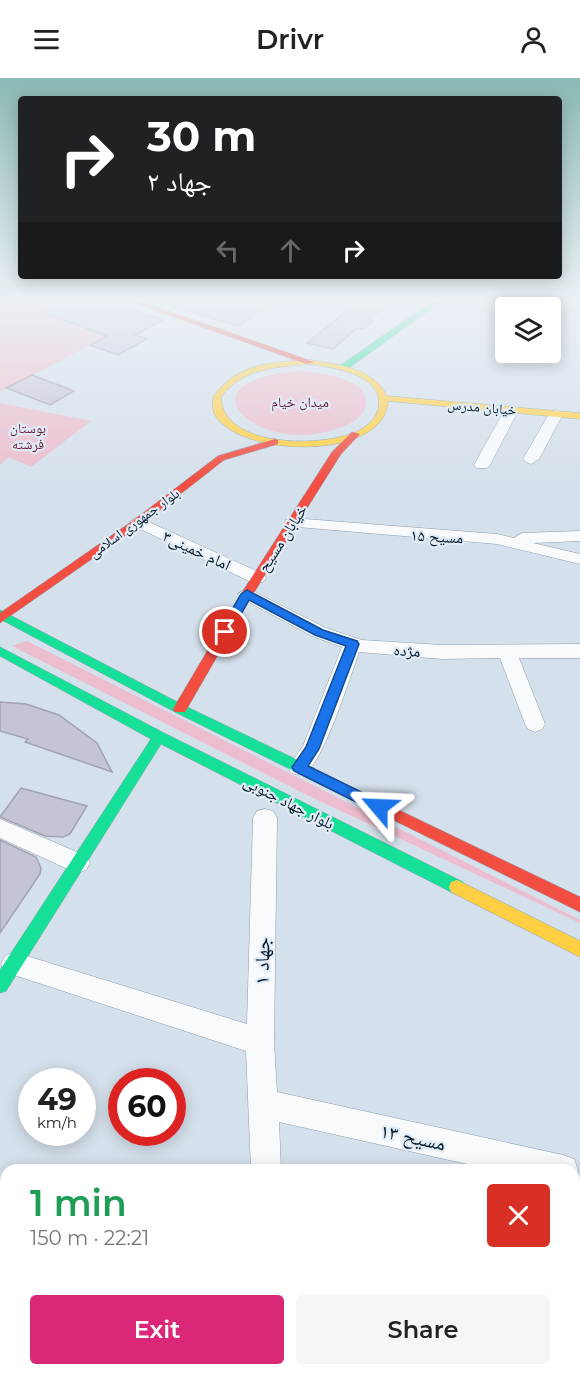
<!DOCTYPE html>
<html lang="en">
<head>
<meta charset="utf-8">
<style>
	body { margin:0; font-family:Montserrat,"Noto Naskh Arabic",sans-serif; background:#f6f6f6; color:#222; height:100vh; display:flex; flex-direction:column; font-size:22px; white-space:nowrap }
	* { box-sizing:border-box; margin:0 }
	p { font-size:20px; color:#767676 }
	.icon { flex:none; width:33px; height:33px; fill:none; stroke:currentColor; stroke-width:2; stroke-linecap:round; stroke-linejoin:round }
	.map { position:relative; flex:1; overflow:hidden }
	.panel { position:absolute; left:0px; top:1086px; width:580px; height:212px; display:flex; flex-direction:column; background:#fff; border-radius:18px 18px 0 0; box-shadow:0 3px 15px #0003 }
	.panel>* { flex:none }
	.banner { position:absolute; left:18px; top:18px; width:544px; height:183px; border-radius:6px; box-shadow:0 3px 15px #0003; background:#202124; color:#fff; overflow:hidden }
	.controls { position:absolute; left:495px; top:219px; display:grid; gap:12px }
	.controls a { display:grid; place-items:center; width:66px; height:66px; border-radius:6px; background:#fff; box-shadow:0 3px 15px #0003; font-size:30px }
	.speed { position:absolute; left:18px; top:990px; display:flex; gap:12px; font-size:30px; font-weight:700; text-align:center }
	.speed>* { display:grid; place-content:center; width:78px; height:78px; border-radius:50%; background:#fff; box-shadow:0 3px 15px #0003; line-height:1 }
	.speed small { font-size:15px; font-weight:400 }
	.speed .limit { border:9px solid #d22; background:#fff; color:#111 }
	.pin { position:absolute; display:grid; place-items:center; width:51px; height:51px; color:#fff; margin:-26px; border:3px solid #fff; border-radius:50%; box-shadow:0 2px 6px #0007 }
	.me { position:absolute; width:66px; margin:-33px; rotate:296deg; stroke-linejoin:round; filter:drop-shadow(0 0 4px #0008) }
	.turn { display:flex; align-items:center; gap:21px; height:126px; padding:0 30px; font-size:27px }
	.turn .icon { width:78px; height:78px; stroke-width:2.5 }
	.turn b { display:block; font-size:42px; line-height:51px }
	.lanes { display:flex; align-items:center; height:57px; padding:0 30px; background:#0003; justify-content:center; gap:30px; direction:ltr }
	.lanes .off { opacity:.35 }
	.round { display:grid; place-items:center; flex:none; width:63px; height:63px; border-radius:6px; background:#f6f6f6 }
	.overview { display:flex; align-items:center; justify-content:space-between; height:102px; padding:0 30px }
	h1 { font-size:36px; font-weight:600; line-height:45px; color:#1e9e55 }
	.action { display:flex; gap:12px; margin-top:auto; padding:12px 30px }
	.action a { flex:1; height:69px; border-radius:6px; background:#db2777; color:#fff; font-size:24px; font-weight:600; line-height:69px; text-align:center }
	.action a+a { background:#f6f6f6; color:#222 }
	header { display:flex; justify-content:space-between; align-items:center; height:78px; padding:0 30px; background:#fff; font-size:27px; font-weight:600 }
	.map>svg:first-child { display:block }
	.green { fill:#ecbdce }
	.building { fill:#c5c4d5; stroke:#a1a2b1; stroke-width:1.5 }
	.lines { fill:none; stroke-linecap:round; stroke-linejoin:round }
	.street-casing { stroke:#8e9eac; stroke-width:1 }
	.fast-casing { stroke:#8e9eac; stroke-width:1 }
	.slow-casing { stroke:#8e9eac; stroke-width:1 }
	.jam-casing { stroke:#8e9eac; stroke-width:1 }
	.street { fill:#f9fafc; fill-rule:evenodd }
	.fast { fill:#16e098; fill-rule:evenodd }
	.slow { fill:#ffcf43; fill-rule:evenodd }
	.jam { fill:#f24e42; fill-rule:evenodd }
	.route { fill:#1a73e8; stroke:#114b97; stroke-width:1.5 }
	.labels { text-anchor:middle; stroke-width:4.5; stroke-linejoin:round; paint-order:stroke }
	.far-park-label { font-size:14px; fill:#6b1934; stroke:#e1ecf6 }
	.far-street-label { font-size:14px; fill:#03182a; stroke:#e1ecf6 }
	.street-label { font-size:16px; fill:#03182a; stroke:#e1ecf6 }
	.near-street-label { font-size:20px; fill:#03182a; stroke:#e1ecf6 }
</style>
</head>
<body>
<header><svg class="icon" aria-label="menu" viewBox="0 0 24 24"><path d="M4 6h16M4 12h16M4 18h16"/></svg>Drivr<svg class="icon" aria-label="person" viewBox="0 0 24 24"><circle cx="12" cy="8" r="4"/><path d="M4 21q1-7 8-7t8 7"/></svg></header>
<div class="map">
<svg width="580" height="1297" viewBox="0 0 580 1297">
	<rect width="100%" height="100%" fill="#d4e0eb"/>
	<!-- green -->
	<g class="green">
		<path d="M0,223H110L148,237L0,314Z"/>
		<path d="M300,293C318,294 378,301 364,332C360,342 349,346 339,350C259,380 173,302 300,293Z"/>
		<path d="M0,325L91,343L31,389L9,379L0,387Z"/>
		<path d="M27,563L580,842V845L309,718L12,568Z"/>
	</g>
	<!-- building -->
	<g class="building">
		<path d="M67,223H123L126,229L163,242L135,257L147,261L118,277L90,267L107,258L42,234Z"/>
		<path d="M156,223H273L238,248Z"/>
		<path d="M359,223H391L370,241L372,244L363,251H356L333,271L307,265Z"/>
		<path d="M32,297L74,313L50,327L6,310Z"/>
		<path d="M0,624L26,626L59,637L97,665L112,694L25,664L28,661L0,653Z"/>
		<path d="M21,710L87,728L70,756L63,759L45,758L0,739Z"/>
		<path d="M0,762L36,779L41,790L40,796L0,855Z"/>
	</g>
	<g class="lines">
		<defs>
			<g id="street">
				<path d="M512,327L519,331L490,387L487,390H477L474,387L505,331Z"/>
				<path d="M556,332L563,336L539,381L531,386L526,384L523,381L549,336Z"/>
				<path d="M138,439L263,496L266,500L263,504H251L132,447L130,444Z"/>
				<path d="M292,440L497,456L514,460L522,455L580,453V463L533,465L580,476V486L497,466L286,448L284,445L286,442Z"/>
				<path d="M247,510L326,550L362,562L442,567L580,566V580H519L545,646L542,651L535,654L528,651L525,646L500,580L442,581L359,574C351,597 323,685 305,695C300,698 296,696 291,695L288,689L303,668L342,569L312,558L241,520L238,516Z"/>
				<path d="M265,731L273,733L277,740L274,964L277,1014L563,1077L574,1081L578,1092L574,1101V1092H494L279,1044L281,1092H251L246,973L5,894L1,886L5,878L14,874L247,946L253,740L257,733Z"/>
				<path d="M0,741L86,778L90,785L86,792L78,795L70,792L0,760Z"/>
				<path d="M6,1206V1240L0,1241V1207Z"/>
				<path d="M6,1279V1292H33L32,1297H0V1288Z"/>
				<path d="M114,1292H155L158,1297H116Z"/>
				<path d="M255,1292H290L292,1297H256Z"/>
			</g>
			<g id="fast">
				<path d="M433,223H442L346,292H340V288Z"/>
				<path d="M0,532L185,628L314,690L316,694L314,698H304L175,634L0,541Z"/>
				<path d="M0,569L164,655L463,804L465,809L463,814L457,816L451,814L161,666L6,913L0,915V892L151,661L0,578Z"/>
			</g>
			<g id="slow">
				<path d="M310,282C338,286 373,290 387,318L580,335V341L388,323C386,383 240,380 215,337C212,332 213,325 213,319C237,285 271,284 310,282ZM310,286C333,290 381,295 379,327C378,338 369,347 360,352C327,370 222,371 221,319C242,290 277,289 310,286Z"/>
				<path d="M457,802L580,863V879L451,814L449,809L451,804Z"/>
			</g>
			<g id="jam">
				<path d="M129,223H140L314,284L307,286Z"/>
				<path d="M352,354L360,356L341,376L253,516L185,634H175L173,631L241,516L332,374Z"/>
				<path d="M275,361L278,362V366L224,382L142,446L0,545V535L134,442L218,378Z"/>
				<path d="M309,689L580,819V834L304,698L302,694L304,690Z"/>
			</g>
		</defs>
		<!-- street casing -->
		<use href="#street" class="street-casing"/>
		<!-- fast casing -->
		<use href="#fast" class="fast-casing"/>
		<!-- slow casing -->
		<use href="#slow" class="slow-casing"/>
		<!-- jam casing -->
		<use href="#jam" class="jam-casing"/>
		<!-- street -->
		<use href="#street" class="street"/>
		<!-- fast -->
		<use href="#fast" class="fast"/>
		<!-- slow -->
		<use href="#slow" class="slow"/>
		<!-- jam -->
		<use href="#jam" class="jam"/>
	</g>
	<!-- sky -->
	<linearGradient id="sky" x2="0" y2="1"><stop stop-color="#8ab8b2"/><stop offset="0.55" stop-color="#ecf1f6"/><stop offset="1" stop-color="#ecf1f6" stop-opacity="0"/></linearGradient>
	<rect width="580" height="405" fill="url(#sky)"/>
	<!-- route -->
	<path class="route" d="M247,512L323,552L357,563L359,566L319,671L308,688L384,725L387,729L384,733H374L294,693L292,689L306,669L346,568L315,557L249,522L229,557H220L219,554L241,516Z"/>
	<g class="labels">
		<!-- far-park labels -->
		<g class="far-park-label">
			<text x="300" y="329">میدان خیام</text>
			<text x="28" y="355">بوستان<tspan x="28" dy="16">فرشته</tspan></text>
		</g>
		<!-- far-street labels -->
		<g class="far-street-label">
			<text transform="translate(482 329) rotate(5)" y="5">خیابان مدرس</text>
			<text transform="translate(134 445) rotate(-36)" y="5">بلوار جمهوری اسلامی</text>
		</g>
		<!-- street labels -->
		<g class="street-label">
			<text transform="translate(437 458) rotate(3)" y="6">مسیح ۱۵</text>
			<text transform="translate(282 460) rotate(-57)" y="6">خیابان مسیح</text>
			<text transform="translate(197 472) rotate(25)" y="6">امام خمینی۳</text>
			<text transform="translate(407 572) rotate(4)" y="6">مژده</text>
			<text transform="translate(289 724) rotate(27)" y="6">بلوار جهاد جنوبی</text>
		</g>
		<!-- near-street labels -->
		<g class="near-street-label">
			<text transform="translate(262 883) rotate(-89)" y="7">جهاد ۱</text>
			<text transform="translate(413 1059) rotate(12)" y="7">مسیح ۱۳</text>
		</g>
	</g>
</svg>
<div class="controls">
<a><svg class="icon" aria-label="layers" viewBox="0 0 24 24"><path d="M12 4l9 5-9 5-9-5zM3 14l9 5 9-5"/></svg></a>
</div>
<div class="speed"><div>49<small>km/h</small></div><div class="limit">60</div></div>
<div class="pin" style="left:225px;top:554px;background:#d93025"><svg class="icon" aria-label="arrive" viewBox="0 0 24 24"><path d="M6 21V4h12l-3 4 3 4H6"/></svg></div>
<svg class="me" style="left:379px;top:729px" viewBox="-20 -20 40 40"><path d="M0-17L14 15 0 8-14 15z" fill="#1a73e8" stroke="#fff" stroke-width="4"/></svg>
<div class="banner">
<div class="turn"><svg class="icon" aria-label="right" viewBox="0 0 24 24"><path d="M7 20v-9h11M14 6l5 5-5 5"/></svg><div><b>30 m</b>جهاد ۲</div></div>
<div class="lanes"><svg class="icon off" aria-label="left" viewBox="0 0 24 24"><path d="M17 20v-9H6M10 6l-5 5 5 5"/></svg><svg class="icon off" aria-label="ahead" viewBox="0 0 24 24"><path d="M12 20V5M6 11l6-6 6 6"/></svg><svg class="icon" aria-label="right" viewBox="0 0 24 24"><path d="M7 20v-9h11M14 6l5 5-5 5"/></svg></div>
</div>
<section class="panel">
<div class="overview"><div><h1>1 min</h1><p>150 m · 22:21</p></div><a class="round" style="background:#d93025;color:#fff"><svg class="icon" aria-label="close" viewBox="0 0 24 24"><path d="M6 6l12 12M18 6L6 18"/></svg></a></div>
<div class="action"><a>Exit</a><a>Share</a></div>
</section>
</div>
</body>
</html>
